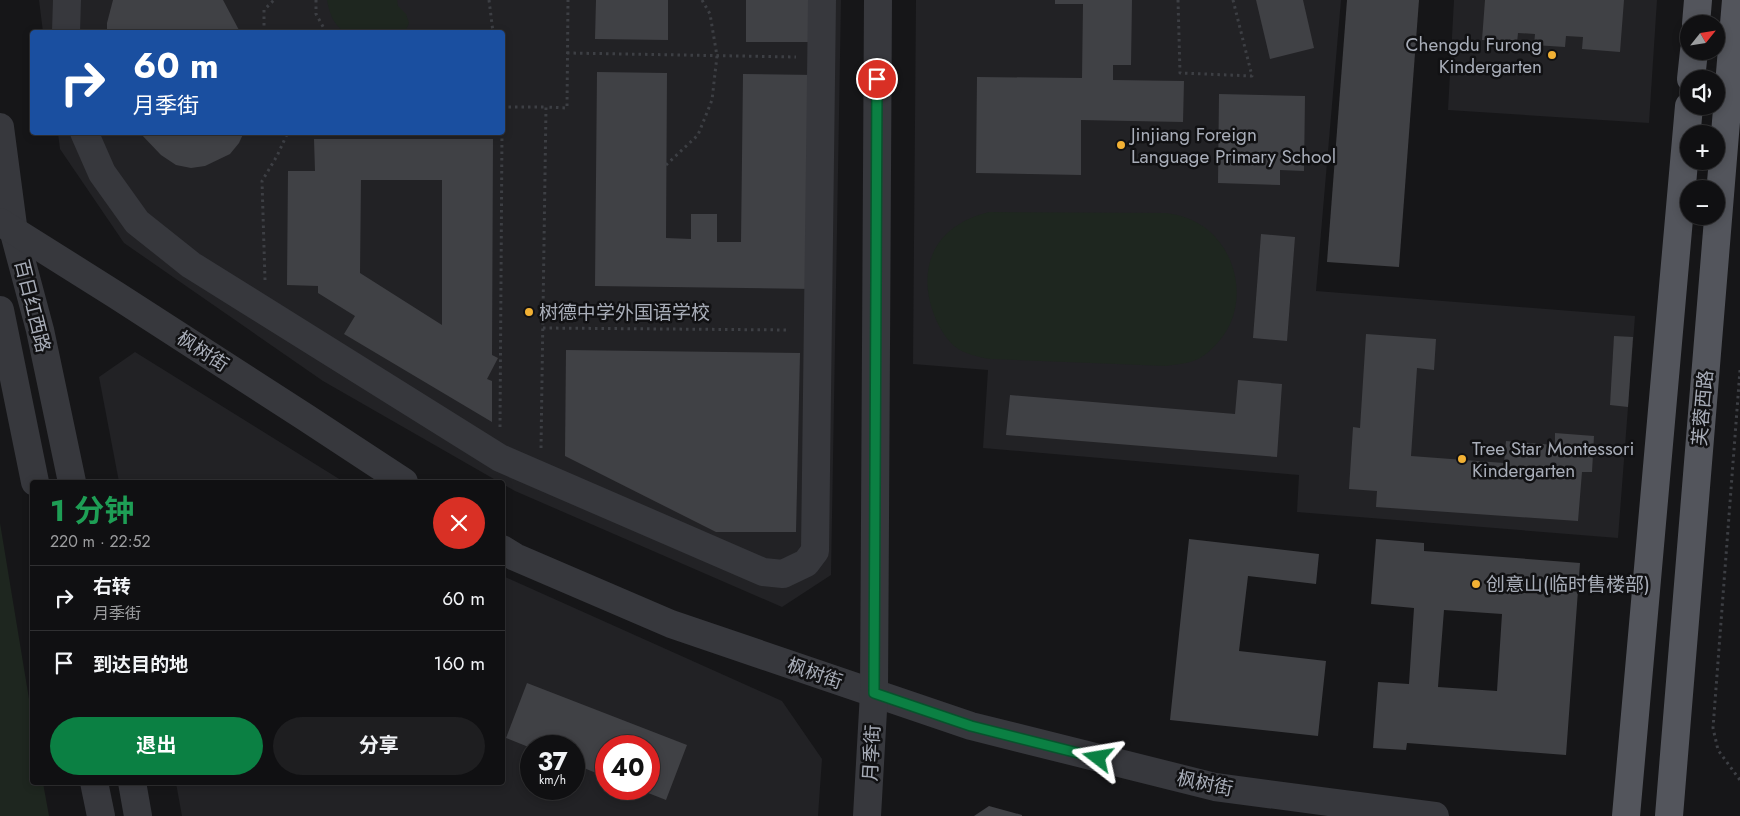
<!DOCTYPE html>
<html lang="zh">
<head>
<meta charset="utf-8">
<style>
	body { margin:0; font-family:Jost,"Noto Sans SC",sans-serif; background:#1e1e20; color:#f1f3f6; height:100vh; display:flex; flex-direction:column; font-size:19px; white-space:nowrap }
	* { box-sizing:border-box; margin:0 }
	p { font-size:16px; color:#9c9d9f }
	.icon { flex:none; width:28px; height:28px; fill:none; stroke:currentColor; stroke-width:2; stroke-linecap:round; stroke-linejoin:round }
	.map { position:relative; flex:1; overflow:hidden }
	.drawer { position:absolute; left:30px; top:480px; width:475px; height:305px; display:flex; flex-direction:column; background:#101012; border-radius:5px; box-shadow:0 2px 8px #0003,0 0 0 1px #303032 }
	.drawer>* { flex:none }
	.top-card { position:absolute; left:30px; top:30px; width:475px; height:105px; border-radius:5px; box-shadow:0 2px 8px #0003,0 0 0 1px #303032; background:#1a4fa0; color:#fff; overflow:hidden }
	.needle { width:32px; rotate:60deg }
	.fabs { position:absolute; left:1680px; top:15px; display:grid; gap:10px }
	.fabs a { display:grid; place-items:center; width:45px; height:45px; border-radius:50%; background:#101012; box-shadow:0 2px 8px #0003,0 0 0 1px #303032; font-size:25px }
	.speed { position:absolute; left:520px; top:735px; display:flex; gap:10px; font-size:25px; font-weight:700; text-align:center }
	.speed>* { display:grid; place-content:center; width:65px; height:65px; border-radius:50%; background:#101012; box-shadow:0 2px 8px #0003,0 0 0 1px #303032; line-height:1 }
	.speed small { font-size:12px; font-weight:400 }
	.speed .limit { border:8px solid #d22; background:#fff; color:#111 }
	.pin { position:absolute; display:grid; place-items:center; width:42px; height:42px; color:#fff; margin:-21px; border:2px solid #fff; border-radius:50%; box-shadow:0 1px 5px #0007 }
	.me { position:absolute; width:55px; margin:-28px; rotate:284deg; stroke-linejoin:round; filter:drop-shadow(0 0 4px #0008) }
	.turn { display:flex; align-items:center; gap:18px; height:105px; padding:0 20px; font-size:22px }
	.turn .icon { width:65px; height:65px; stroke-width:2.5 }
	.turn b { display:block; font-size:35px; line-height:42px }
	.round { display:grid; place-items:center; flex:none; width:52px; height:52px; border-radius:26px; background:#1e1e20 }
	.summary { display:flex; align-items:center; justify-content:space-between; height:85px; padding:0 20px }
	h1 { font-size:30px; font-weight:700; line-height:38px; color:#1e9e55 }
	.action { display:flex; gap:10px; margin-top:auto; padding:10px 20px }
	.action a { flex:1; height:58px; border-radius:30px; background:#0b8043; color:#fff; font-size:20px; font-weight:700; line-height:58px; text-align:center }
	.action a+a { background:#1e1e20; color:#f1f3f6 }
	ul { padding:0; list-style:none }
	li { display:flex; align-items:center; gap:15px; height:65px; padding:0 20px; border-top:1px solid #303032 }
	li div { flex:1 }
	li b { display:block; font-size:19px }
	li em { font-style:normal }
	.map>svg:first-child { display:block }
	.built { fill:#222225; fill-rule:evenodd }
	.green { fill:#1e261f }
	.building { fill:#404145; fill-rule:evenodd }
	.lines { fill:none; stroke-linecap:round; stroke-linejoin:round }
	.path { stroke:#3d3f44; stroke-width:3; stroke-dasharray:2.5 4; stroke-linecap:butt }
	.minor { stroke:#37383d; stroke-width:28 }
	.major { stroke:#53555c; stroke-width:28 }
	.route-casing { stroke:#07532c; stroke-width:12 }
	.route { stroke:#0b8043; stroke-width:9 }
	.poi-dot { fill:#f2b134; stroke:#111113; stroke-width:2 }
	.labels { text-anchor:middle; stroke-width:5; stroke-linejoin:round; paint-order:stroke }
	.poi-label { font-size:19px; fill:#a8adb8; stroke:#111113; text-anchor:start }
	.street-label { font-size:19px; fill:#a8adb8; stroke:#111113 }
</style>
</head>
<body>
<div class="map">
<svg width="1740" height="816" viewBox="0 0 1740 816">
	<rect width="100%" height="100%" fill="#161618"/>
	<!-- built -->
	<g class="built">
		<path d="M39,0H841L831,575L782,607L515,491L323,381L124,243L60,149L58,133L502,132V32H43Z"/>
		<path d="M916,0H1341L1316,291L1635,316L1618,538L1297,512L1299,475L983,448L988,370L913,364Z"/>
		<path d="M1454,0H1657L1649,123L1448,110Z"/>
		<path d="M135,352L344,482H119L99,377Z"/>
		<path d="M503,576L782,701L822,759L818,816H182L176,783L502,782ZM531,746H574V789H531ZM606,746H649V789H606Z"/>
	</g>
	<!-- green -->
	<g class="green">
		<path d="M327,0H397L398,6L406,14L409,23L405,32C395,33 353,35 346,32C334,27 329,12 327,0Z"/>
		<path d="M989,212L1166,213C1181,215 1196,220 1208,230C1240,257 1247,308 1220,340C1214,347 1207,354 1200,358C1189,364 1177,364 1166,366L990,359C978,357 964,354 954,346C942,335 934,318 930,302C919,255 944,223 989,212Z"/>
		<path d="M0,523L32,717V782L43,783L49,816H0Z"/>
	</g>
	<!-- building -->
	<g class="building">
		<path d="M113,0H223L240,32H107V23Z"/>
		<path d="M596,0H668V40L595,39Z"/>
		<rect x="746" y="0" width="69" height="42"/>
		<path d="M1055,0H1132L1131,65H1113V80L1184,81L1183,122L1081,120V175L976,173L977,77L1082,78L1083,4H1055Z"/>
		<path d="M1256,0H1303L1314,48L1270,59Z"/>
		<path d="M1347,0H1419L1399,267L1327,262Z"/>
		<path d="M1485,0H1624L1620,52L1582,49L1583,37L1566,36L1565,47L1534,45L1535,34L1518,33L1517,43L1482,40Z"/>
		<path d="M597,72L667,73L666,238L691,239V214H717V242H741L743,74L816,75L814,289L595,286Z"/>
		<path d="M1219,94L1305,96L1304,171L1280,170V185L1218,183Z"/>
		<path d="M139,132H244L239,143L230,154L205,166L191,168L176,165L161,155Z"/>
		<path d="M314,139H493L492,355L498,358L487,379L492,381V422L344,334L355,316L318,293V286L287,285L288,171H315ZM361,180H442V325L360,273Z"/>
		<path d="M1261,234L1295,237L1287,341L1253,338Z"/>
		<path d="M1366,334L1436,339L1434,370L1417,368L1411,456L1504,463L1506,441L1555,445V433L1594,436L1592,472H1582L1578,521L1376,507L1377,491L1349,489L1353,427L1360,428Z"/>
		<path d="M1614,336L1633,337L1628,407L1610,405Z"/>
		<path d="M566,350L800,353L796,532H716L565,456Z"/>
		<path d="M1238,380L1282,384L1277,457L1006,435L1010,395L1235,414Z"/>
		<path d="M1189,539L1319,554L1316,584L1248,576L1239,651L1326,661L1318,736L1170,720Z"/>
		<path d="M1376,539L1424,543V551L1580,563L1566,755L1407,743L1406,750L1373,748L1378,682L1409,684L1414,608L1371,604ZM1444,610L1502,614L1497,691L1438,687Z"/>
		<path d="M527,683L687,745L666,800L638,789H649V746H606V777L574,764V746H531V748L506,738Z"/>
		<path d="M989,806L1022,815V816H974Z"/>
	</g>
	<g class="lines">
		<!-- path -->
		<g class="path">
			<path d="M316,0V14L326,32"/>
			<path d="M489,0L493,32"/>
			<path d="M1178,0L1180,73L1252,76L1233,0"/>
			<path d="M264,32V10L274,0"/>
			<path d="M567,53L796,57"/>
			<path d="M502,107H546"/>
			<path d="M666,165L698,135L712,100L717,56L710,14L702,0"/>
			<path d="M265,280L262,181L277,156L288,132"/>
			<path d="M543,328L790,330"/>
			<path d="M1740,370L1713,728L1718,750L1740,780"/>
			<path d="M500,427L502,132"/>
			<path d="M541,448L546,107L567,108L568,0"/>
		</g>
		<!-- minor -->
		<g class="minor">
			<path d="M66,32L67,0"/>
			<path d="M0,127L14,233L40,330L72,482"/>
			<path d="M84,132L102,173L137,222L191,265L500,458L763,572L783,574L806,563L815,551L822,0"/>
			<path d="M0,222L116,295L305,417L404,482"/>
			<path d="M0,310L35,482"/>
			<path d="M502,549L515,557L671,624L971,726L1215,787L1435,816"/>
			<path d="M94,782L101,816"/>
			<path d="M132,782L138,816"/>
			<path d="M867,816L874,693L878,0"/>
		</g>
		<!-- major -->
		<g class="major">
			<path d="M1696,24L1698,0"/>
			<path d="M1691,79L1694,51"/>
			<path d="M1626,816L1689,106"/>
			<path d="M1669,816L1736,0"/>
		</g>
	</g>
	<g class="lines">
		<defs>
			<path id="route" d="M877,79L874,693L971,726L1098,758"/>
		</defs>
		<!-- route casing -->
		<use href="#route" class="route-casing"/>
		<!-- route -->
		<use href="#route" class="route"/>
	</g>
	<!-- markers -->
	<g class="poi-dot">
		<circle cx="1552" cy="55" r="5"/>
		<circle cx="1121" cy="145" r="5"/>
		<circle cx="529" cy="312" r="5"/>
		<circle cx="1462" cy="459" r="5"/>
		<circle cx="1476" cy="584" r="5"/>
	</g>
	<g class="labels">
		<!-- poi labels -->
		<g class="poi-label">
			<text x="1542" y="51" text-anchor="end">Chengdu Furong<tspan x="1542" dy="22">Kindergarten</tspan></text>
			<text x="1131" y="141">Jinjiang Foreign<tspan x="1131" dy="22">Language Primary School</tspan></text>
			<text x="539" y="319">树德中学外国语学校</text>
			<text x="1472" y="455">Tree Star Montessori<tspan x="1472" dy="22">Kindergarten</tspan></text>
			<text x="1486" y="591">创意山(临时售楼部)</text>
		</g>
		<!-- street labels -->
		<g class="street-label">
			<text transform="translate(33 306) rotate(76)" y="7">百日红西路</text>
			<text transform="translate(203 351) rotate(33)" y="7">枫树街</text>
			<text transform="translate(1702 408) rotate(-85)" y="7">芙蓉西路</text>
			<text transform="translate(815 673) rotate(19)" y="7">枫树街</text>
			<text transform="translate(871 753) rotate(-87)" y="7">月季街</text>
			<text transform="translate(1205 783) rotate(12)" y="7">枫树街</text>
		</g>
	</g>
</svg>
<div class="fabs">
<a><svg class="needle" viewBox="-14 -14 28 28"><path d="M0-13l5 13h-10z" fill="#e53935"/><path d="M0 13l5-13h-10z" fill="#9c9d9f"/></svg></a>
<a><svg class="icon" aria-label="sound" viewBox="0 0 24 24"><path d="M4 9h4l5-4v14l-5-4H4zM17 9q2 3 0 6"/></svg></a>
<a>+</a>
<a>−</a>
</div>
<div class="speed"><div>37<small>km/h</small></div><div class="limit">40</div></div>
<div class="pin" style="left:877px;top:79px;background:#d93025"><svg class="icon" aria-label="arrive" viewBox="0 0 24 24"><path d="M6 21V4h12l-3 4 3 4H6"/></svg></div>
<svg class="me" style="left:1098px;top:758px" viewBox="-20 -20 40 40"><path d="M0-17L14 15 0 8-14 15z" fill="#0b8043" stroke="#fff" stroke-width="4"/></svg>
<div class="top-card">
<div class="turn"><svg class="icon" aria-label="right" viewBox="0 0 24 24"><path d="M7 20v-9h11M14 6l5 5-5 5"/></svg><div><b>60 m</b>月季街</div></div>
</div>
<section class="drawer">
<div class="summary"><div><h1>1 分钟</h1><p>220 m · 22:52</p></div><a class="round" style="background:#d93025;color:#fff"><svg class="icon" aria-label="close" viewBox="0 0 24 24"><path d="M6 6l12 12M18 6L6 18"/></svg></a></div>
<ul>
<li><svg class="icon" aria-label="right" viewBox="0 0 24 24"><path d="M7 20v-9h11M14 6l5 5-5 5"/></svg><div><b>右转</b><p>月季街</p></div><em>60 m</em></li>
<li><svg class="icon" aria-label="arrive" viewBox="0 0 24 24"><path d="M6 21V4h12l-3 4 3 4H6"/></svg><div><b>到达目的地</b></div><em>160 m</em></li>
</ul>
<div class="action"><a>退出</a><a>分享</a></div>
</section>
</div>
</body>
</html>
